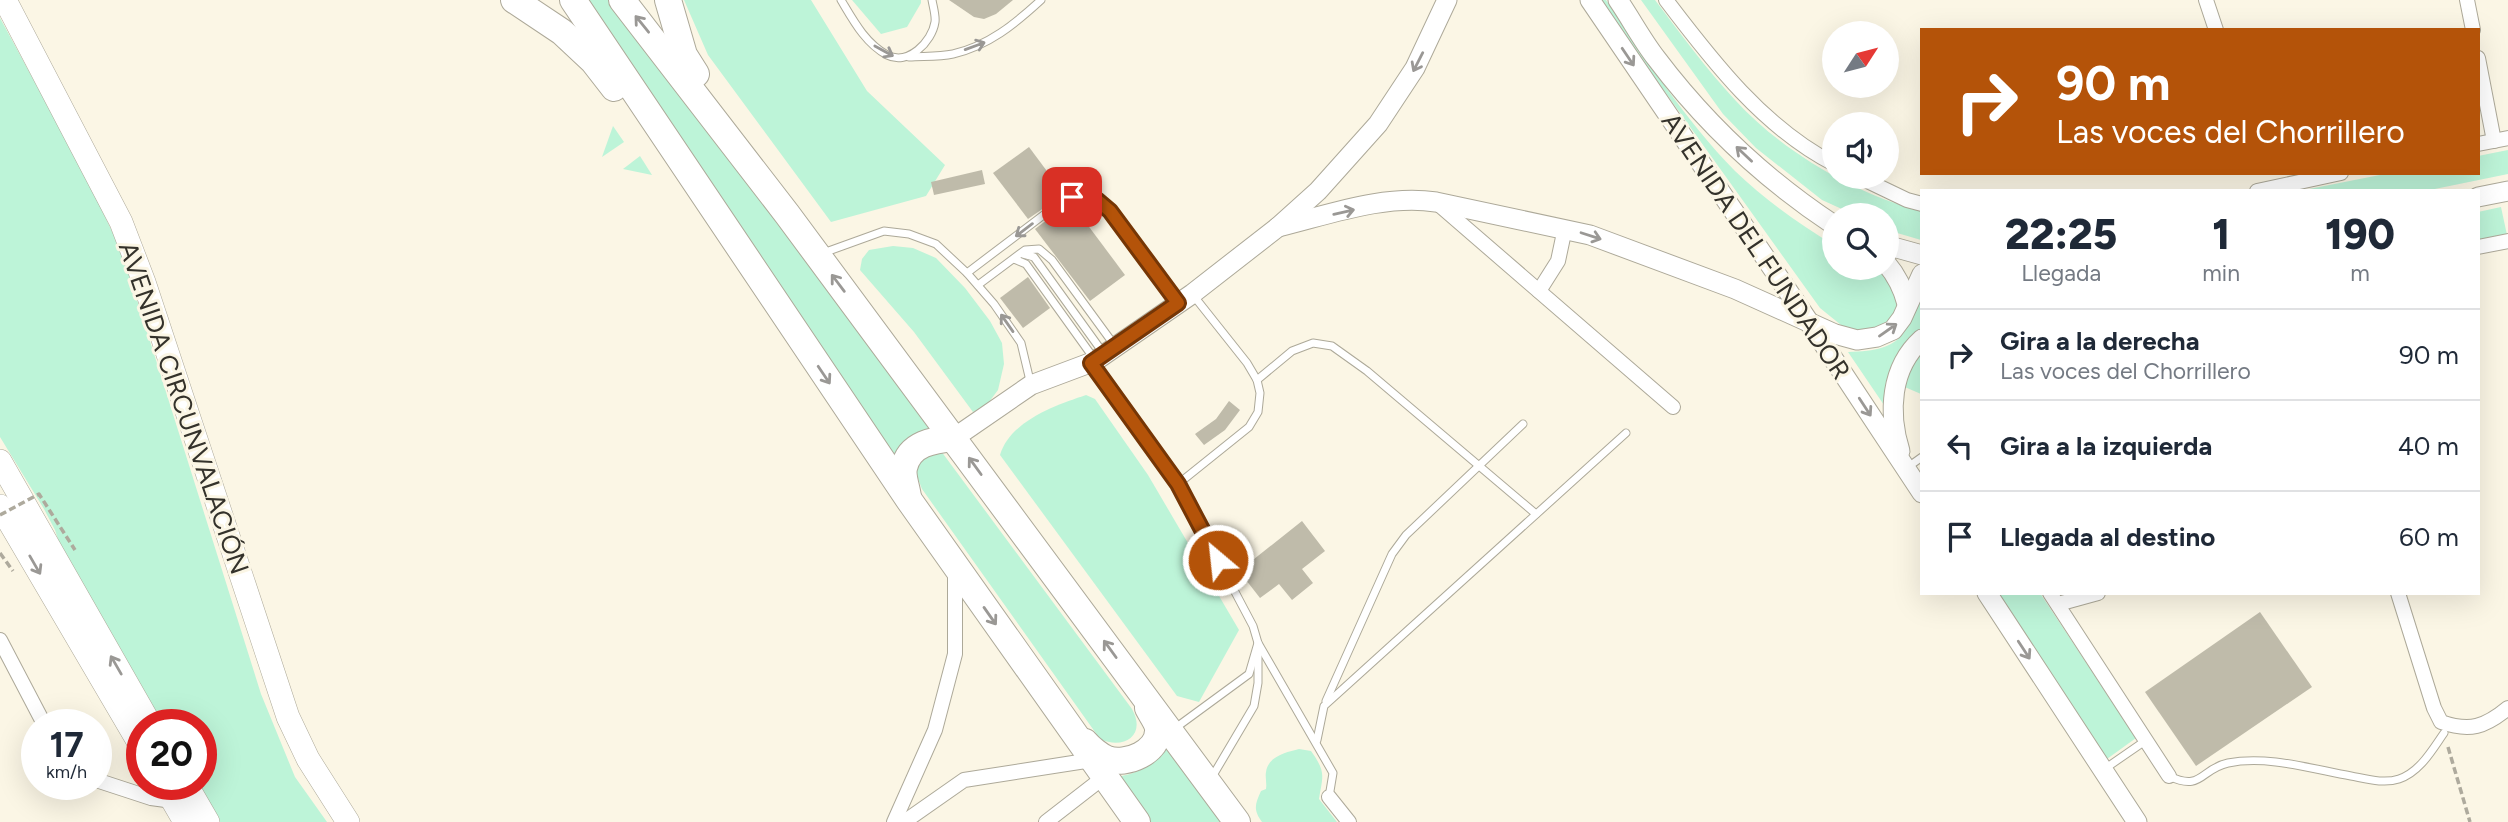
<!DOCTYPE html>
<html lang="es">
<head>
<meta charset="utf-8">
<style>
	body { margin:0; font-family:Figtree,sans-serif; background:#f2f2f3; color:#1f2937; height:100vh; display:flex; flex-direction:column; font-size:26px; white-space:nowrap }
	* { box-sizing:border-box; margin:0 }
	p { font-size:23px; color:#747a83 }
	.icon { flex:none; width:38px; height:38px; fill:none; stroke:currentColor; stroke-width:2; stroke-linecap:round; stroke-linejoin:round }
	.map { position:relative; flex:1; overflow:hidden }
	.side { position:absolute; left:1920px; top:189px; width:560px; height:406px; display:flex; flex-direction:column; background:#fff; border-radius:0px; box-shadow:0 7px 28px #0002 }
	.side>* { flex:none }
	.hud { position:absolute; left:1920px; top:28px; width:560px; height:147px; border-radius:0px; box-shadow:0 7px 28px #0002; background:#b45309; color:#fff; overflow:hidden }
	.needle { width:46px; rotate:54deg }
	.tools { position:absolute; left:1822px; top:21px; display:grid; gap:14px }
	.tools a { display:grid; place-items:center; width:77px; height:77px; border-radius:50%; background:#fff; box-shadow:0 7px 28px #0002; font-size:35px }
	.speed { position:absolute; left:21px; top:709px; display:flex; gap:14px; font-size:35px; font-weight:700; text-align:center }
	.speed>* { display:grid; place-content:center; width:91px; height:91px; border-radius:50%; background:#fff; box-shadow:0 7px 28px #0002; line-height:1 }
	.speed small { font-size:18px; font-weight:400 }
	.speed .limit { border:10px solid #d22; background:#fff; color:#111 }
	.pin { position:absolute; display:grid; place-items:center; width:60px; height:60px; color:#fff; margin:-30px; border-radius:14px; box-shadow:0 4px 10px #0006 }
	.me { position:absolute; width:77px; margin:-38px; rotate:332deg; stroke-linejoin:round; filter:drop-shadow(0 0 5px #0008) }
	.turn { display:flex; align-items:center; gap:24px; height:147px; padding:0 21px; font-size:32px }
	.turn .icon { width:91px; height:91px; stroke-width:2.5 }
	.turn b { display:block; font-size:49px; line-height:60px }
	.eta { display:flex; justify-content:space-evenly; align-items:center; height:119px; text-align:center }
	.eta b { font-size:42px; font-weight:800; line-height:49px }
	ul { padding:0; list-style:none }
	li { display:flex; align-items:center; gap:21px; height:91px; padding:0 21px; border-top:2px solid #e0e1e3 }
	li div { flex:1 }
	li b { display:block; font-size:26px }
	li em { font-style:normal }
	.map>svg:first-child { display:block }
	.green { fill:#bdf4d8 }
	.building { fill:#bfbbaa }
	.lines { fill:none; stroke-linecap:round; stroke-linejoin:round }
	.lane-casing { stroke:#ada999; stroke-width:9 }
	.street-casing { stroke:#ada999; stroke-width:16 }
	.secondary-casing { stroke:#ada999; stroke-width:21 }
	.primary-casing { stroke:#ada999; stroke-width:24 }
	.highway-casing { stroke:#ada999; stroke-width:28 }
	.path { stroke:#aeaa9d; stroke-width:3.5; stroke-dasharray:7 3.5; stroke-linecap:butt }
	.lane { stroke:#fff; stroke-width:7 }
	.street { stroke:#fff; stroke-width:14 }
	.secondary { stroke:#fff; stroke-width:19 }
	.primary { stroke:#fff; stroke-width:23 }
	.highway { stroke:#fff; stroke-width:26 }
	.path-bridge { stroke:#aeaa9d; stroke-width:3.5; stroke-dasharray:7 3.5; stroke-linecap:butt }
	.oneway { stroke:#9a9895 }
	.route-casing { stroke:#753606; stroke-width:18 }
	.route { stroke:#b45309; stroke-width:12 }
	.labels { text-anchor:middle; stroke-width:6; stroke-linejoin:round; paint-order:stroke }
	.street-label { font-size:26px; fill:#34322b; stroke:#fbf6e5 }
</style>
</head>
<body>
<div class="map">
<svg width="2508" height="822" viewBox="0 0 2508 822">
	<rect width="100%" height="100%" fill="#fbf6e5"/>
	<!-- green -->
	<g class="green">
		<path d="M583,0H611L936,428L895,462Z"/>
		<path d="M684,0H811L867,91L945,165L926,196L831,222L708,55Z"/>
		<path d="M852,0H921V3L907,27L881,34Z"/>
		<path d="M1599,0H1606C1646,59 1685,120 1735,171C1765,200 1799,224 1834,245V268H1872L1889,279L1897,300L1896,311L1888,324L1858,332L1841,325L1820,308Z"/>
		<path d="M1641,0H1655C1681,34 1706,69 1736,101C1783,152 1855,194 1921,211V240L1887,230L1886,215H1855L1822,200L1756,148L1723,114Z"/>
		<path d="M0,18L83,171L122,252L261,694L295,777L327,822H218L196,784H201V724H161L66,564L55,530L44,509L0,437Z"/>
		<path d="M613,126L624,142L602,157Z"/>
		<path d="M2508,150V174L2425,191H2299L2390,173H2478V156Z"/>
		<path d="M640,156L652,175L623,169Z"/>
		<path d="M2501,207L2507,235L2478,241V212Z"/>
		<path d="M893,246L913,248L936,258L965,288L990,321L1002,343L1004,364L998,390L986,406L973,412L914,332L860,270L862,259L869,250Z"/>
		<path d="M1921,282V330L1886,408L1848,352C1905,351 1909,333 1921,282Z"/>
		<path d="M1921,350L1922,390L1921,394L1900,385Z"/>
		<path d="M1086,395L1095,399L1148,475L1239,630L1199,702L1177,696L1000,455C1010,421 1056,405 1086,395Z"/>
		<path d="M941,451L1132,709C1147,736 1123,750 1100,739L922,489C917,476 913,467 920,454Z"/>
		<path d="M1997,593H2040L2136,738L2107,759Z"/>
		<path d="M1168,742L1226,822H1148L1115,777C1140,774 1156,763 1168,742Z"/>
		<path d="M1299,749L1311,751C1326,772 1323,775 1319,799L1337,822H1262C1253,810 1255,804 1261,791L1266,789C1267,783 1265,778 1266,772C1268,756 1287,752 1299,749Z"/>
	</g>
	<!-- building -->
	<g class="building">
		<path d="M949,0H1013L996,14L984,19L974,17Z"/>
		<path d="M1029,147L1064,194L1028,219L993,173Z"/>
		<path d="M982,170L985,184L934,195L931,182Z"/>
		<path d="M1072,204L1125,275L1090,301L1035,229L1065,206Z"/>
		<path d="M1028,277L1050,308L1023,328L1000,298Z"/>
		<path d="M1229,401L1240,410L1225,430L1204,445L1195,434L1216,419Z"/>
		<path d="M1302,521L1325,551L1302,569L1313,583L1292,600L1279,584L1260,598L1239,571Z"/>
		<path d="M2260,612L2312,687L2196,766L2145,692Z"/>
	</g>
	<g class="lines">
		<defs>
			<g id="lane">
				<path d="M841,0C853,20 865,43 887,55C908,66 932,42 935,22C936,16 933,6 932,0"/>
				<path d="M909,57C923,56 939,57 953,54C988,46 1015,24 1041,0"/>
				<path d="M823,253L884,231L909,234L936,244L967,273L994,304L1021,343L1031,385"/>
				<path d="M1023,254L1034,257L1104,354"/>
				<path d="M1014,259L1026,264L1095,360"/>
				<path d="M967,273L1062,201C1081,193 1095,199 1110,211L1178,303"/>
				<path d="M978,285L1025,250L1039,249L1052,260L1115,346"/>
				<path d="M1092,363L1178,484L1253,626L1258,643L1333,773L1329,797"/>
				<path d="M1257,380L1292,351L1313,343L1332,346L1367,371L1536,514"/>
				<path d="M1908,467L1922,457"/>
				<path d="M1178,484L1249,427L1258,412L1260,393L1257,380L1247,363L1193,295"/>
				<path d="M1326,701L1392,554L1406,535L1523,424"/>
				<path d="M1174,729L1249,674L1258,643"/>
				<path d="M1317,740L1324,706L1626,433"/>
				<path d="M2103,770L2145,741"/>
				<path d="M2169,776C2202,792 2200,769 2228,763C2267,755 2312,769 2351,776C2367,779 2384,784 2399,779C2420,772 2432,750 2444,733"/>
				<path d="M1212,777L1254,706L1258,683V651"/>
			</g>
			<g id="street">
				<path d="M1666,0C1713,62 1764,128 1834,164"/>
				<path d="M2206,0L2216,30"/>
				<path d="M2467,0L2473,30"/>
				<path d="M2478,58L2494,141"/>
				<path d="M2478,144L2508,138"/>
				<path d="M1859,177L1907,200L1922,204"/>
				<path d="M2257,191L2341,173"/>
				<path d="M1437,203L1673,407"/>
				<path d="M2478,247L2508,241"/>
				<path d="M1539,291L1558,261L1565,228"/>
				<path d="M2050,593L2169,776"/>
				<path d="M2398,593L2434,708L2441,722C2470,732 2485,727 2508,708"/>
				<path d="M2058,604L2098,593"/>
				<path d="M0,640L44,724"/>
				<path d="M96,780L151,798L173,801"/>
				<path d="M1329,797L1349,822"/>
				<path d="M894,822L935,730L955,654V569"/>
				<path d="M904,822L964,780L1092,760"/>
				<path d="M1046,822L1104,777"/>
			</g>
			<g id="secondary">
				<path d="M1590,0L1811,325L1922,493"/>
				<path d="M1618,0C1631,19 1642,40 1656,58C1705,123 1766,180 1834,225"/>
				<path d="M2478,197L2508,191"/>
				<path d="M1278,227C1328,215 1384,194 1436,202L1590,235L1735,289L1835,334L1857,340L1877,337L1893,330L1902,318L1922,274"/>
				<path d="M1886,245L1922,255"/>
				<path d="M1886,263C1897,276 1903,288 1907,304"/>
				<path d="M954,438L1031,385L1095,361L1192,294L1278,227L1318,191L1378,124L1415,68L1447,0"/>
				<path d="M1900,451C1888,413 1890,368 1922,339"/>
				<path d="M1987,593L2137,822"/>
			</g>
			<g id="primary">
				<path d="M5,0L121,222L144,282L288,717L308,759L348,822"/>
				<path d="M0,461L150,724"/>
				<path d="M0,506L142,748"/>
				<path d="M163,784L185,822"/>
				<path d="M186,784L208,822"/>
			</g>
			<g id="highway">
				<path d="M514,0L562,32L593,61L614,88"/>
				<path d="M573,0L909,500L1137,822"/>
				<path d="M622,0L787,214L1237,822"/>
				<path d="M668,0L684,55L696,74"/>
				<path d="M908,497C907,488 902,476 904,468C909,443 934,440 954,438"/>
				<path d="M1085,742C1090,748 1100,756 1107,759C1126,766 1160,752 1158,728C1157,722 1151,714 1148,708"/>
			</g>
		</defs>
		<!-- lane casing -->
		<use href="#lane" class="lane-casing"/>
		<!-- street casing -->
		<use href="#street" class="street-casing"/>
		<!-- secondary casing -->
		<use href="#secondary" class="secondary-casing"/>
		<!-- primary casing -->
		<use href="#primary" class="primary-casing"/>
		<!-- highway casing -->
		<use href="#highway" class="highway-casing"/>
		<!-- path -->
		<g class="path">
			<path d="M0,553L13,571"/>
			<path d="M2448,747L2470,822"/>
		</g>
		<!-- lane -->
		<use href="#lane" class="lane"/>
		<!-- street -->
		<use href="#street" class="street"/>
		<!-- secondary -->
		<use href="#secondary" class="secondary"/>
		<!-- primary -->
		<use href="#primary" class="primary"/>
		<!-- highway -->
		<use href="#highway" class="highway"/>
		<!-- path-bridge -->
		<path class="path-bridge" d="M0,515L39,494L75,550"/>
	</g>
	<!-- one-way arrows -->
	<defs><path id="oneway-shaft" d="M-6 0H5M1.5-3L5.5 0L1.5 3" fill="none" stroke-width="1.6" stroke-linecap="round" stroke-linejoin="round" transform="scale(1.75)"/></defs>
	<g class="oneway">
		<use href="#oneway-shaft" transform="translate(642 24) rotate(-129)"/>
		<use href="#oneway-shaft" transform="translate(975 46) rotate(-20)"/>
		<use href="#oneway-shaft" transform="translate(884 51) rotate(29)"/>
		<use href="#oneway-shaft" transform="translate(1628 57) rotate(56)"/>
		<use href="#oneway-shaft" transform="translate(1418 62) rotate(117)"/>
		<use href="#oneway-shaft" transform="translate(1744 154) rotate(-137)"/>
		<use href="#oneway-shaft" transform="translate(1344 212) rotate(-13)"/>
		<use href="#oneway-shaft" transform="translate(1024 230) rotate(143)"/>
		<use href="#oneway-shaft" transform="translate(1591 236) rotate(18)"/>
		<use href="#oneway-shaft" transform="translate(838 283) rotate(-127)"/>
		<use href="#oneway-shaft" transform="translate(1007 323) rotate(-125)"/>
		<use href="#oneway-shaft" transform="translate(1888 330) rotate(-35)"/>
		<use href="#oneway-shaft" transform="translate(824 375) rotate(56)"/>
		<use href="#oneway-shaft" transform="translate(1865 407) rotate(57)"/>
		<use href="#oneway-shaft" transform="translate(975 466) rotate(-126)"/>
		<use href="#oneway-shaft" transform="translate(35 565) rotate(60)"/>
		<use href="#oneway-shaft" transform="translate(990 616) rotate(55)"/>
		<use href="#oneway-shaft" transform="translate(1110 649) rotate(-126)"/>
		<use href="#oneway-shaft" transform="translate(2024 650) rotate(57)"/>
		<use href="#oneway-shaft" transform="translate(116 665) rotate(-120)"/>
	</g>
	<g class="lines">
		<defs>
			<path id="route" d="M1072,197L1097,200L1110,211L1178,303L1091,363L1178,484L1218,560"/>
		</defs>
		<!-- route casing -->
		<use href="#route" class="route-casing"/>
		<!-- route -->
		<use href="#route" class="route"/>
	</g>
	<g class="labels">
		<!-- street labels -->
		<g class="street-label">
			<text transform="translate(1756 246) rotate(56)" y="9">AVENIDA DEL FUNDADOR</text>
			<text transform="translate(184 408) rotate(71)" y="9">AVENIDA CIRCUNVALACIÓN</text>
		</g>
	</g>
</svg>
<div class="tools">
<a><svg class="needle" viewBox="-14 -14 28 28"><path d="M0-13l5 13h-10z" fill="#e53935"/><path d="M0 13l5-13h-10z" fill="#747a83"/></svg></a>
<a><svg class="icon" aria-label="sound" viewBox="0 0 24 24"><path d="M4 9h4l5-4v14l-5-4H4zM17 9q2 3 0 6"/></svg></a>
<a><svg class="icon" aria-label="search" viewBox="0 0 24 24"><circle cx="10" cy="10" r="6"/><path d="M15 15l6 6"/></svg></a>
</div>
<div class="speed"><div>17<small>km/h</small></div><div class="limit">20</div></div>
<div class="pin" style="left:1072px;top:197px;background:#d93025"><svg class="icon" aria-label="arrive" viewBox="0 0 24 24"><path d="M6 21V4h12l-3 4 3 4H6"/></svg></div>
<svg class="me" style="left:1218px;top:560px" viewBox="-20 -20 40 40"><circle r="17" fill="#b45309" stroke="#fff" stroke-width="3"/><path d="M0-11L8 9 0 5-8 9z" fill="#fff"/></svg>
<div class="hud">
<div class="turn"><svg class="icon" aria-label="right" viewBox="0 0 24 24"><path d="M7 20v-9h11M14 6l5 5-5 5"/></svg><div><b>90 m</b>Las voces del Chorrillero</div></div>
</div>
<section class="side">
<div class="eta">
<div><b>22:25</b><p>Llegada</p></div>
<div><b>1</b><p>min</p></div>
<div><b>190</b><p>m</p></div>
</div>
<ul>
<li><svg class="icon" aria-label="right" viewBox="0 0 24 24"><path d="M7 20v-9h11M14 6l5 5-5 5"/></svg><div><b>Gira a la derecha</b><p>Las voces del Chorrillero</p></div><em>90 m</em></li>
<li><svg class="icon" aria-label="left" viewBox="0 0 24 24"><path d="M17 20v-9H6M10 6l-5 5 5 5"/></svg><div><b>Gira a la izquierda</b></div><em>40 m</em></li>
<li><svg class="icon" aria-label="arrive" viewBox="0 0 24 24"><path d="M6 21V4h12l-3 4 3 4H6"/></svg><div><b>Llegada al destino</b></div><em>60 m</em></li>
</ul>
</section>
</div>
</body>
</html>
